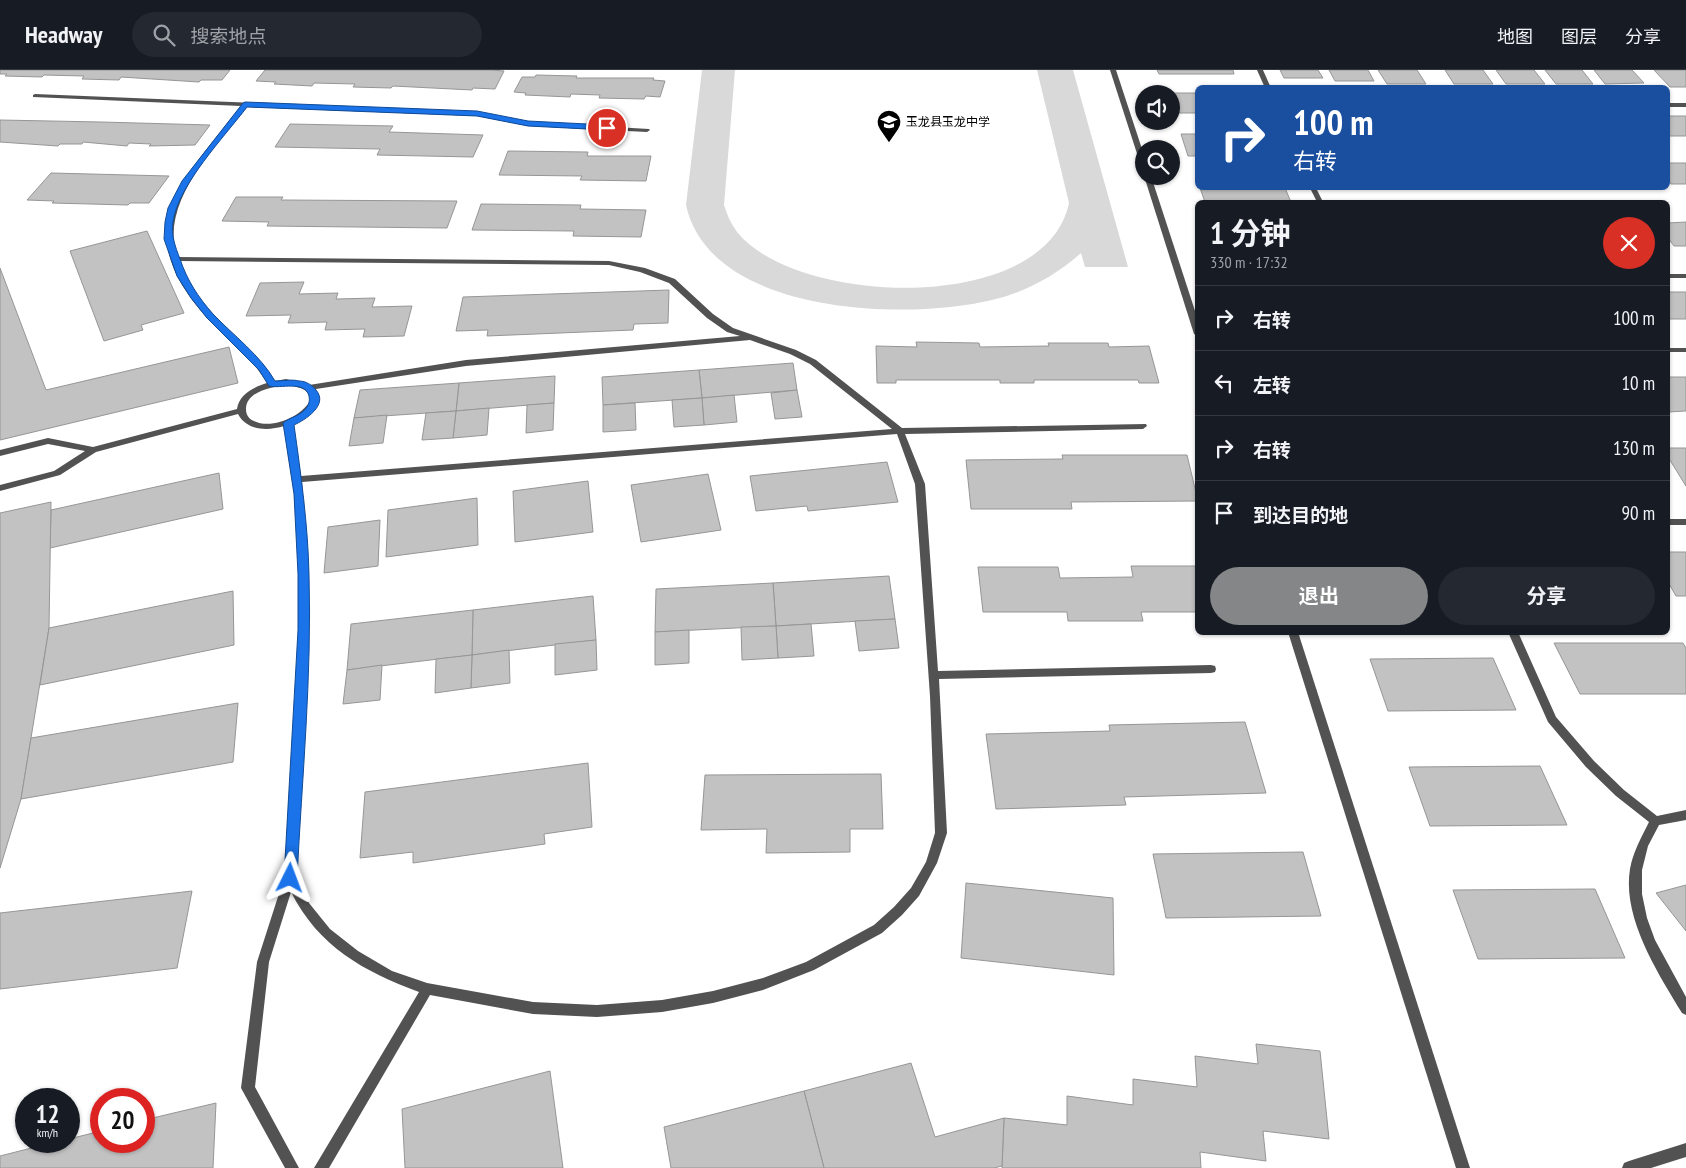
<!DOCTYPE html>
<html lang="zh">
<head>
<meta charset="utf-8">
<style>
	body { margin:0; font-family:"PT Sans Narrow","Noto Sans SC",sans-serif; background:#242831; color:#f1f3f6; height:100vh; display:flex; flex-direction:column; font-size:19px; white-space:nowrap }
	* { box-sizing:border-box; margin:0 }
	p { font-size:16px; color:#9ea1a6 }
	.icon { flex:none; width:28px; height:28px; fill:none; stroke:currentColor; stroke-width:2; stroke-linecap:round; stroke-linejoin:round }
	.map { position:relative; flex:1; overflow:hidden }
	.details { position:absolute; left:1195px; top:130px; width:475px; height:435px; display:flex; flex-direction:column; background:#171b24; border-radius:8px; box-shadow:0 1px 4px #0004 }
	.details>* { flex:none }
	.top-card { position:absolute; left:1195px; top:15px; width:475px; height:105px; border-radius:8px; box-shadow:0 1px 4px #0004; background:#1a4fa0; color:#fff; overflow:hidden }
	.buttons { position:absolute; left:1135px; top:15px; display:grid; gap:10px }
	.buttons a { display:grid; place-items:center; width:45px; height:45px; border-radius:50%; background:#171b24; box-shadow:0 1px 4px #0004; font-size:25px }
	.speed { position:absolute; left:15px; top:1018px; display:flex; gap:10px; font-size:25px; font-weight:700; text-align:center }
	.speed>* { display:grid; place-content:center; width:65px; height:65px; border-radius:50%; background:#171b24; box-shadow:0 1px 4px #0004; line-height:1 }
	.speed small { font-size:12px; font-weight:400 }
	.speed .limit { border:8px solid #d22; background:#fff; color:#111 }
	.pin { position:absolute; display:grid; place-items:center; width:42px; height:42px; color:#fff; margin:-21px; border:2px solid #fff; border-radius:50%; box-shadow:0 1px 5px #0007 }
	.me { position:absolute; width:55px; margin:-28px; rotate:3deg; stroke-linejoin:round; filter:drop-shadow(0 0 4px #0008) }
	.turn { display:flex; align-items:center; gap:18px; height:105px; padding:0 15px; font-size:22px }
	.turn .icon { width:65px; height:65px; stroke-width:2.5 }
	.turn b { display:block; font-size:35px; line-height:42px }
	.round { display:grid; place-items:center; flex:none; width:52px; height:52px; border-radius:26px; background:#242831 }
	.summary { display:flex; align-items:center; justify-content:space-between; height:85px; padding:0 15px }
	h1 { font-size:30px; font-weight:700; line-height:38px }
	.button { display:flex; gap:10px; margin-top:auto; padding:10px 15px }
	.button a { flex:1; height:58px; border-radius:30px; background:#858687; color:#fff; font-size:20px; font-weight:700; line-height:58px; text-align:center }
	.button a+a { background:#242831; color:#f1f3f6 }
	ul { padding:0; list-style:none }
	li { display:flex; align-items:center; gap:15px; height:65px; padding:0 15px; border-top:1px solid #363941 }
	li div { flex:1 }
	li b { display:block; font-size:19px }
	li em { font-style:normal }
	header { display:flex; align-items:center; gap:30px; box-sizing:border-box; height:70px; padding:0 25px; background:#171b24; border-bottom:1px solid #363941 }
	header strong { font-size:24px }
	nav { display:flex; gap:28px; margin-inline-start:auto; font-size:18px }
	.search { width:350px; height:45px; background:#242831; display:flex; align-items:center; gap:12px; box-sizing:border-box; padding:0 18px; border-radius:28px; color:#9ea1a6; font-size:19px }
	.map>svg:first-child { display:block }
	.green { fill:#d9d9d9 }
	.building { fill:#c2c2c2; stroke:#969696 }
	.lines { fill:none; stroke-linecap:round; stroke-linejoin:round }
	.service { fill:#525252; fill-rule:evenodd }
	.minor { fill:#525252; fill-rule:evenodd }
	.tertiary { fill:#525252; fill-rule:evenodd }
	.route { fill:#1a73e8; stroke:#114b97 }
	.labels { text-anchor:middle; stroke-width:4; stroke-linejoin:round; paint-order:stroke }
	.far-poi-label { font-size:12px; fill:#000; stroke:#fff; text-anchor:start }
</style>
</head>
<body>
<header>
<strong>Headway</strong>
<div class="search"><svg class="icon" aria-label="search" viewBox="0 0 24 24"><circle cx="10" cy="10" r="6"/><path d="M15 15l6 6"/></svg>搜索地点</div>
<nav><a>地图</a><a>图层</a><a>分享</a></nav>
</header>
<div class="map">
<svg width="1686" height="1098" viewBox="0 0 1686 1098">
	<rect width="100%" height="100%" fill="#fff"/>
	<!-- green -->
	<path class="green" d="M702,0H735L724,135C727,145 731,154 737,162C798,237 1046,245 1069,133L1037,0H1073L1128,197H1085L1081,183C1055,206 1026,222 992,230C906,251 710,245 686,135Z"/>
	<!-- building -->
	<g class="building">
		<path d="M0,0H230L222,10H201L199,12L121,7L119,10L82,9L84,6L44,5L42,7L5,6L7,4H0Z"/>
		<path d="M265,0H491L504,1L495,19L473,18L472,20L393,16L391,18L353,17L355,14L314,13L312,16L274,14L276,12L256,11Z"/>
		<path d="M1157,0H1233L1234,4H1159Z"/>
		<path d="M1280,0H1318L1323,8H1284Z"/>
		<path d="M1329,0H1368L1374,11H1335Z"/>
		<path d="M1378,0H1417L1426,14H1387Z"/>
		<path d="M1445,0H1483L1493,14H1454Z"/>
		<path d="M1496,0H1534L1545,14H1506Z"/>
		<path d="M1545,0H1582L1593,14H1556Z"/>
		<path d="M1594,0H1632L1644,13L1605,14Z"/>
		<path d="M1654,0H1686V17H1670Z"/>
		<path d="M536,5L577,6L576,8H654L653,10L665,11L660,27L646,26L644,29L599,28L600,25L571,24L570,27L525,25L526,23L514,22L522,7H535Z"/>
		<path d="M1166,23H1198V43H1173L1171,24Z"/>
		<rect x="1668" y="46" width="18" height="20"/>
		<path d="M0,50L101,52L210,55L195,75L149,76L151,74L129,73L127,76L83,72L82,74H60L58,76L0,72Z"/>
		<path d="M290,54L393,56L389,62L483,65L473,87L377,85L380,79L275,77Z"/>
		<path d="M1181,64H1198V86H1188Z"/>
		<path d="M508,81L588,82L587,86H651L646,111L580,110L582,106L499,105Z"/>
		<path d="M1668,93H1686V114H1671L1668,109Z"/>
		<path d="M51,103L169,106L149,133H130L128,135L52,133L54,131L27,130Z"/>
		<path d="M1200,118H1285L1291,132H1205Z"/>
		<path d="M236,127H283L281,130L457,131L447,158L267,156L269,152L222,151Z"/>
		<path d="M481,134L581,135L580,139L646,140L641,167L573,166L574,161L472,160Z"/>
		<path d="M1686,152V176H1674L1668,168V153Z"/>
		<path d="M147,161L184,243L141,255L143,260L104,271L70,181Z"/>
		<path d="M0,198L46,320L229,277L238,313L0,370Z"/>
		<path d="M304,212L299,224L338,223L336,229L375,228L372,237L412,236L404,266L363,267L365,259L325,260L327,252L288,253L291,245L246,246L260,213Z"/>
		<path d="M669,220L668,253L634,254L633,260L487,266L488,260L456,261L463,227Z"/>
		<rect x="1668" y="222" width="18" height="27"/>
		<path d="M916,272L979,273L980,277L1049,276L1048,273H1108L1109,277L1149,276L1159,313H1139L1138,310H1034V313H1000V310H896V313H877L876,276L917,277Z"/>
		<path d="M793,293L797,320L702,328L699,300Z"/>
		<path d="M699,300L702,328L603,335L602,307Z"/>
		<path d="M555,306L554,333L456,341L459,313Z"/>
		<path d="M1668,307H1686V341L1668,342Z"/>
		<path d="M459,313L456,341L354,348L360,320Z"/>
		<path d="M797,320L802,347L775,349L771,323Z"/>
		<path d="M734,325L737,352L704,355L702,328Z"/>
		<path d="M702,328L704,355L674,357L672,330Z"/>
		<path d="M554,333L553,360L526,363L527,335Z"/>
		<path d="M635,333L636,360L603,362V335Z"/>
		<path d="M489,338L487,365L453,368L456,341Z"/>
		<path d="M456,341L453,368L422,370L426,343Z"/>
		<path d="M387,345L383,373L349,376L354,348Z"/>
		<path d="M1668,378H1686V416L1668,387Z"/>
		<path d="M1062,385H1187L1198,431L1071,432L1072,439H971L966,390L1063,389Z"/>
		<path d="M887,392L898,432L808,441L807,436L756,441L750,406Z"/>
		<path d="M219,403L223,439L50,478L51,440Z"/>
		<path d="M708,404L721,460L641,472L631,415Z"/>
		<path d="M588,411L593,462L515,472L513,421Z"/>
		<path d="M477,428L478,475L386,487L388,440Z"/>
		<path d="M51,432L49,558L21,729L0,798V443Z"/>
		<path d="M380,450L378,496L324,503L328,457Z"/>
		<path d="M1668,482H1686V526H1676L1668,512Z"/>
		<path d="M1131,496H1198V542H1141L1143,551H1068L1067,542H983L978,497H1058L1060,508L1133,507Z"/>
		<path d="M889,506L895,549L776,556L773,513Z"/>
		<path d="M773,513L776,556L655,562L656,519Z"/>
		<path d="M233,521L234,575L40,615L49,558Z"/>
		<path d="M593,526L596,570L472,585L473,540Z"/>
		<path d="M473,540L472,585L347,600L351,554Z"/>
		<path d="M895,549L899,578L859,581L855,551Z"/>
		<path d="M811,554L814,586L778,588L776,556Z"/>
		<path d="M776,556L778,588L742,590L741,557Z"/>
		<path d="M689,560V593L655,595V562Z"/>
		<path d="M596,570L597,600L555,605V574Z"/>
		<path d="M1554,573H1683L1686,578V624H1580Z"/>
		<path d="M509,580L510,613L471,618L472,585Z"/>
		<path d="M472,585L471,618L435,623L436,589Z"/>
		<path d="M1493,588L1516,640L1388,641L1370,589Z"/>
		<path d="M382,595L380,630L343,634L347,600Z"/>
		<path d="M238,633L233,692L21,729L31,668Z"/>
		<path d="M1245,652L1266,723L1124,727L1126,735L996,739L986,664L1110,661L1109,655Z"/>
		<path d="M588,693L592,757L544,764L545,774L413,793V782L360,788L365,722Z"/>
		<path d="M1540,696L1567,755L1430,756L1409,697Z"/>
		<path d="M881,704L883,759H850V782L766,783L767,759L701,760L705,705Z"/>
		<path d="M1303,782L1321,846L1166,848L1153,784Z"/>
		<path d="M966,813L1113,828L1114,905L961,888Z"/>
		<path d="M1686,815V861L1656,823Z"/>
		<path d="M1595,819L1625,888L1478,889L1453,820Z"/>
		<path d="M192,821L177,898L0,919V843Z"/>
		<path d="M1256,974L1320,981L1329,1069L1263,1061L1266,1091L1200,1082L1201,1098H1002L1004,1048L1067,1055V1026L1133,1035V1009L1197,1017L1195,986L1258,994Z"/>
		<path d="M911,993L935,1067L1004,1048L1002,1096L994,1098H824L804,1021Z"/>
		<path d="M550,1001L563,1098H405L402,1039Z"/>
		<path d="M804,1021L824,1098H671L664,1057Z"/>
		<path d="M216,1033L213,1098H0V1086L59,1071H69V1069L101,1061V1071H144V1050Z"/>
	</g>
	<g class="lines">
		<!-- service -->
		<g class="service">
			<path d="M1257,0H1263L1271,18H1265Z"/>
			<path d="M35,24L477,42L528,52L649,59L650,60L647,62L528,56L477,46L247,37C216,76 159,132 177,187L609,191L645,198L675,209L713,244L733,258L796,280L816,290L902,358L1146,354L1147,356L1143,359L905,364L925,414L938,601L1211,595L1215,596L1216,599L1215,602L1211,603L939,609L947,763L937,793L919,826L902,845L882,863L814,900L763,920L713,933L662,942L597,947L533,944L430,925L329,1098H314L419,922C363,901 319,877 291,822L269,892L255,1017L299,1098H285L241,1018L257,892L284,808L299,561V505L294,424L284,356C268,361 247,361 238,344L96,382L60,405L0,421V415L54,401L85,381L48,374L0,386V380L48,368L93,377L237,339C239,324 254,317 267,313C252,288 228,270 208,249C126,159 181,113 241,36L33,27V25ZM179,191L609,195L640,202L669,213L707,248L727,262L740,266L466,290L309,315L286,309L275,311C247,268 196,242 179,191ZM750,270L790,284L810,294L892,359L301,406L292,353C305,349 314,341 319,329L316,319L466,296ZM286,315C297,317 307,317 311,329C303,346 272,360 254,351C249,349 246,345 246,339C246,321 273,317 286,315ZM897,364L915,414L930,626L935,763L926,792L911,818L894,837L874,855L806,892L763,908L713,921L662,930L597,935L533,932L427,913L392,901L358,881L330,859L309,833L296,808L309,561V505L302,412Z"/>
			<rect x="1668" y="33" width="18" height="4"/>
			<path d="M1310,118H1316L1323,132H1317Z"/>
			<rect x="1668" y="204" width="18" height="4"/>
			<rect x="1668" y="278" width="18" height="4"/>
			<rect x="1668" y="449" width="18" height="6"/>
			<path d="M1508,562H1518L1556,647L1594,691L1624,720L1657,746L1686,740V750L1659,755L1648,776L1642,800V824L1647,848L1655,870L1686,927V945L1682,943C1658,903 1622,848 1630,799C1633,782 1641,768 1649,752L1616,726L1586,697L1548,652Z"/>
		</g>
		<!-- minor -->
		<g class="minor">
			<path d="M1110,0H1116L1144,85V98L1141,96Z"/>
			<path d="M1144,106H1151L1198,250V266L1194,264Z"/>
			<path d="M1288,562H1298L1470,1098H1456Z"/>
		</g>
		<!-- tertiary -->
		<path class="tertiary" d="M1686,1073V1087L1651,1098H1622L1624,1093L1629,1091Z"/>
	</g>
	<!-- route -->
	<path class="route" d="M245,32L477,41L528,51L607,55L611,58L607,60L528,56L477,46L247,37C225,66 178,115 173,152C171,165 175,176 180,189C187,210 198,227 213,244C234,266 260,285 275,311C283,311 292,309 299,311C306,311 312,315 316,320C329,335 305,350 294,355C301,405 308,455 309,505C312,606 302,708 297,808L295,812L290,814L286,812L284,808L298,560V504L294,424L283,353C290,347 301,346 307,337C309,334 310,330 309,326C305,310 280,319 269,316L259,300L207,248L191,228L177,206L164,169L165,152L168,138L182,111L243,33Z"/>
	<!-- icons -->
	<defs>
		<symbol id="school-pin" viewBox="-11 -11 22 30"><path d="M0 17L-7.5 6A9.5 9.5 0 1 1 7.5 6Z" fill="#000" stroke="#fff"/><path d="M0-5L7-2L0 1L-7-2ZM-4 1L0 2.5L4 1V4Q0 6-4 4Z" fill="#fff"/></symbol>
	</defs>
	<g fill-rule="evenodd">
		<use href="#school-pin" x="875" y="38" width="28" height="38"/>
	</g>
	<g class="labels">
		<!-- far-poi labels -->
		<g class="far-poi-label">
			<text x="906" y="56">玉龙县玉龙中学</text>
		</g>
	</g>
</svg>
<div class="buttons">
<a><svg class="icon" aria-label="sound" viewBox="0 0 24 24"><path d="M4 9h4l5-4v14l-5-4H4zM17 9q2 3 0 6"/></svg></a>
<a><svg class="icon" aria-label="search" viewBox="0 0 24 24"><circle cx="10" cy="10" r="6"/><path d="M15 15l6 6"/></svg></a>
</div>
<div class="speed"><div>12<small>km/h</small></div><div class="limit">20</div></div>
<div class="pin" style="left:607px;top:58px;background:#d93025"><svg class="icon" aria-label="arrive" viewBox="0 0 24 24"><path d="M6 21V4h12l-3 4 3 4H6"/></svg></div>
<svg class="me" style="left:290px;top:808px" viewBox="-20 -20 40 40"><path d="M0-17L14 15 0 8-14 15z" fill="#1a73e8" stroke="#fff" stroke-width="4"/></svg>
<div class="top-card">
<div class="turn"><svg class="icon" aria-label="right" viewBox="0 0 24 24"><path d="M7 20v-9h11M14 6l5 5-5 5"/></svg><div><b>100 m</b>右转</div></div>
</div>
<section class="details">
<div class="summary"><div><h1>1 分钟</h1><p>330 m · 17:32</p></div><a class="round" style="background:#d93025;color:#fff"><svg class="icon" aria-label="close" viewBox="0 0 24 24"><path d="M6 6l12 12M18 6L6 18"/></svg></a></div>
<ul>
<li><svg class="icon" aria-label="right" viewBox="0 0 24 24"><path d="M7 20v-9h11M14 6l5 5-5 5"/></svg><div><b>右转</b></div><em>100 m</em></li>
<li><svg class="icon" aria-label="left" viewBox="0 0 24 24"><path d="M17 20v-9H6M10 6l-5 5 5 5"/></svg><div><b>左转</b></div><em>10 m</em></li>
<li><svg class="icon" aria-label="right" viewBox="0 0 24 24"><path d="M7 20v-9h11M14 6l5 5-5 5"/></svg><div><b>右转</b></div><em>130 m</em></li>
<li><svg class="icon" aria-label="arrive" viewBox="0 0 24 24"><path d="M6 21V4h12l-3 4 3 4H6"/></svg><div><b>到达目的地</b></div><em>90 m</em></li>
</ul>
<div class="button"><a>退出</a><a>分享</a></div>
</section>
</div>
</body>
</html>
